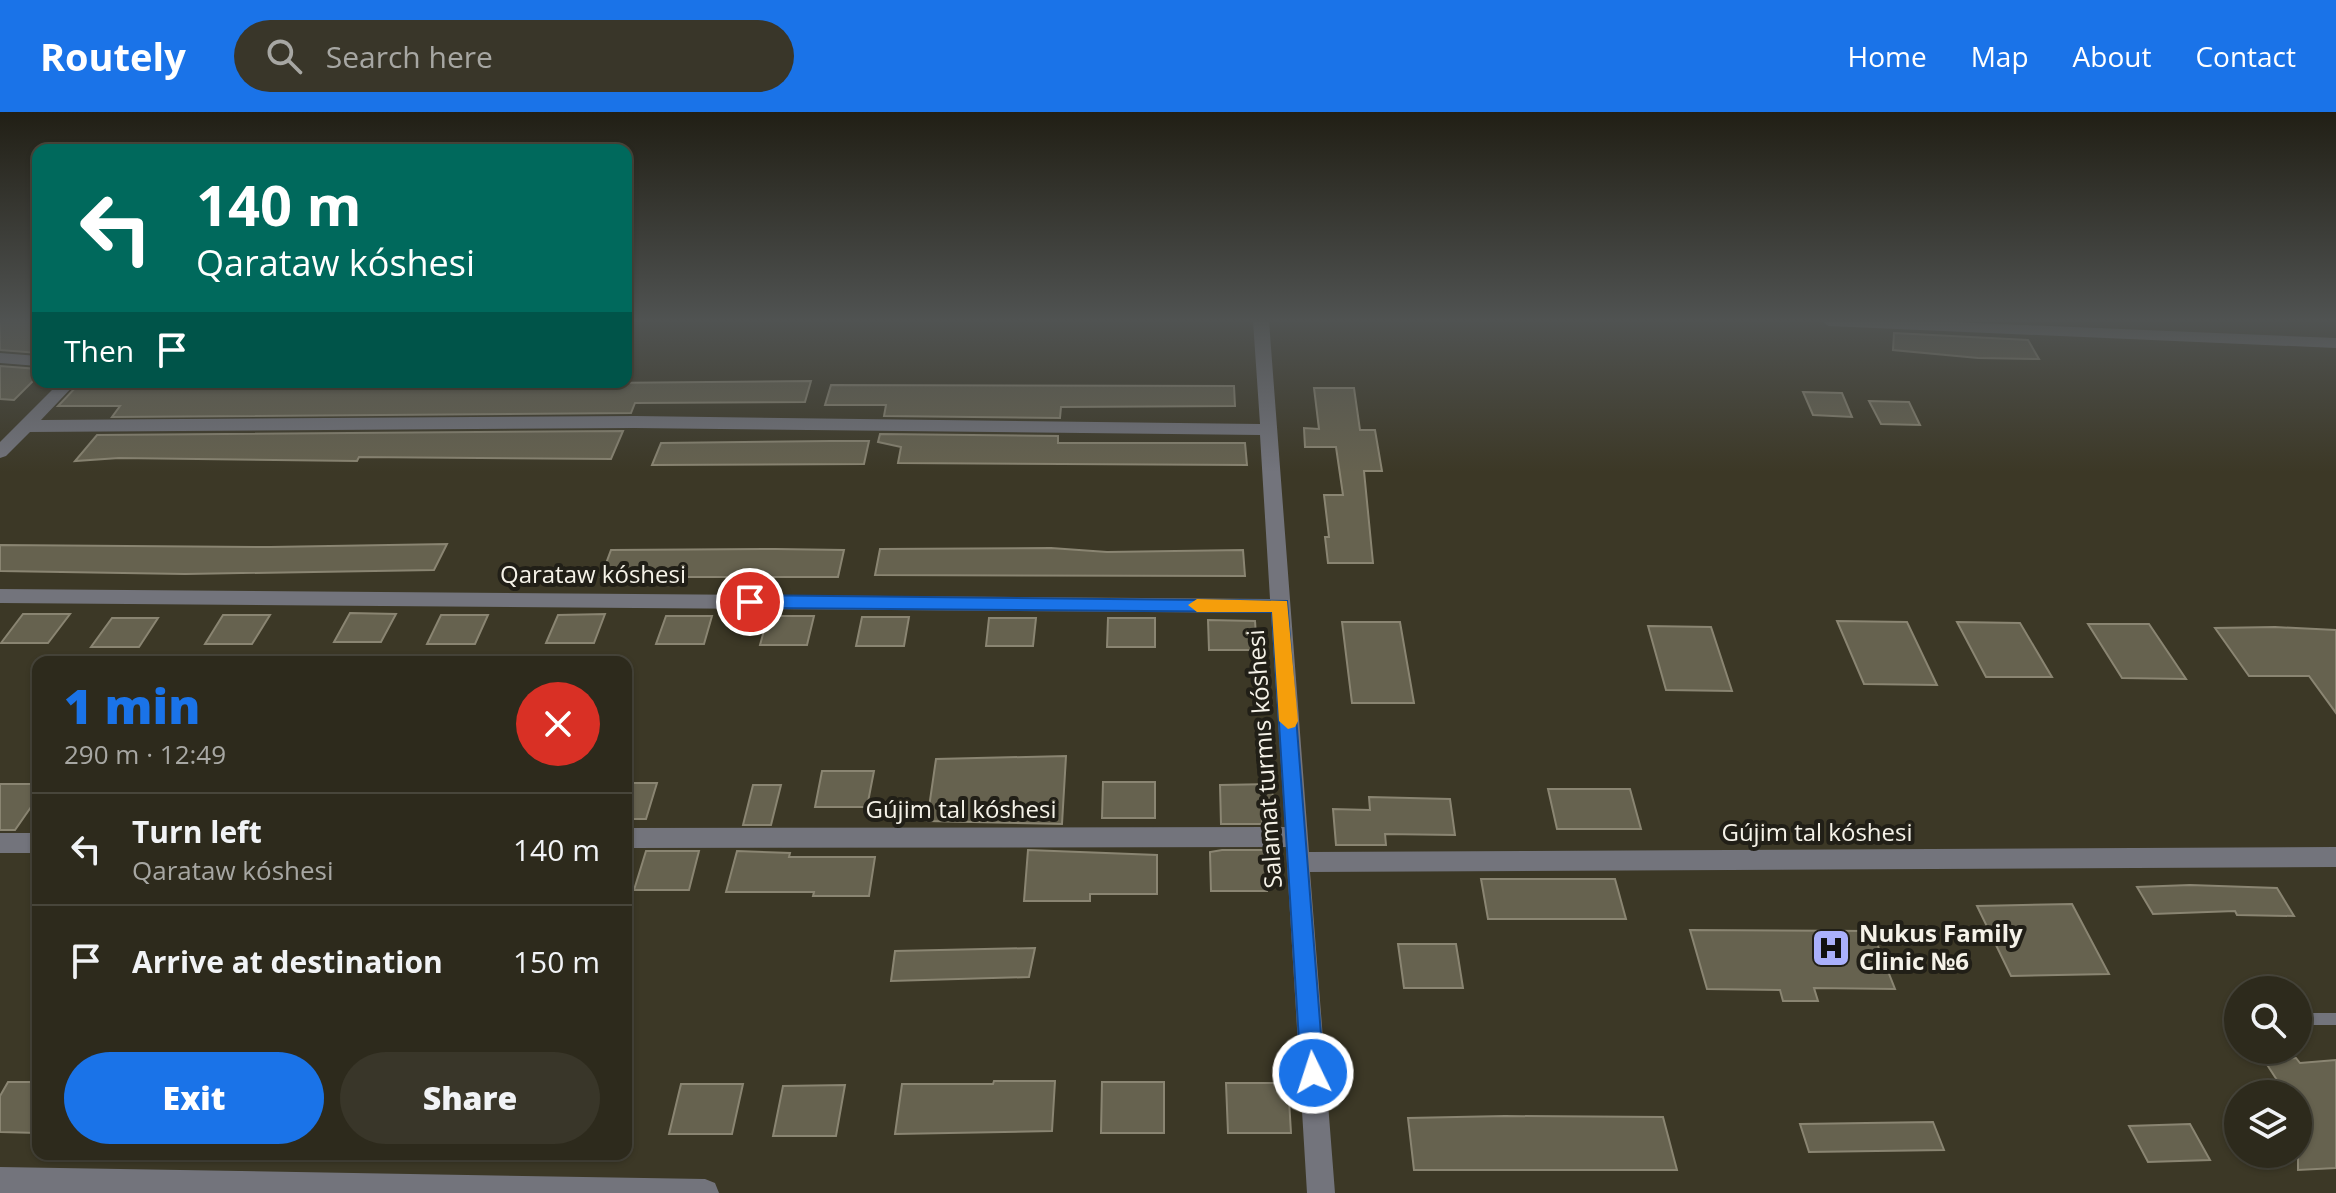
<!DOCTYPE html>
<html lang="en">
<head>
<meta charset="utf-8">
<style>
	body { margin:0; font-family:"Open Sans",sans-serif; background:#393629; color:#f1f3f6; height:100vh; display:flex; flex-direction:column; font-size:30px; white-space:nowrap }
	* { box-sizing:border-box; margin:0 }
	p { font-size:26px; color:#a7a7a3 }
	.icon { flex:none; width:44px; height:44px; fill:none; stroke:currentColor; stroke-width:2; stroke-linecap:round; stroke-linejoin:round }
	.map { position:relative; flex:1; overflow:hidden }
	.details { position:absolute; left:32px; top:544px; width:600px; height:504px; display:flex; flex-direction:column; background:#2d2a1c; border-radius:16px; box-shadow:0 2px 6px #0004,0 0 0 2px #48463b }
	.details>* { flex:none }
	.banner { position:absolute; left:32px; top:32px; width:600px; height:244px; border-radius:16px; box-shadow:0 2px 6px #0004,0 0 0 2px #48463b; background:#00695c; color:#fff; overflow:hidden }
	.buttons { position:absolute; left:2224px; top:864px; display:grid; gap:16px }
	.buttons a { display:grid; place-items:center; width:88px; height:88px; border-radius:50%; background:#2d2a1c; box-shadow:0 2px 6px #0004,0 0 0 2px #48463b; font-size:40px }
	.pin { position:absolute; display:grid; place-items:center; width:68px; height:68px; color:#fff; margin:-34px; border:4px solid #fff; border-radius:50%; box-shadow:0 2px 8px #0007 }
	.me { position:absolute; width:88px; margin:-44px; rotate:356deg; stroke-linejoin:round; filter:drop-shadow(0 0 6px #0008) }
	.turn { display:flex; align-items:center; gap:28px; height:168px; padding:0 32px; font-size:36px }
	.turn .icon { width:104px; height:104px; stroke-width:2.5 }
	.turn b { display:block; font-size:56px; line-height:68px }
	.then { display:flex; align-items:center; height:76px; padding:0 32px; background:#0003; gap:16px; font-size:30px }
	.round { display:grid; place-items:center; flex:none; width:84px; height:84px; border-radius:42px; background:#393629 }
	.overview { display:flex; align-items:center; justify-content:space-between; height:136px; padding:0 32px }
	h1 { font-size:48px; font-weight:800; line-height:60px; color:#1a73e8 }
	.cta { display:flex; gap:16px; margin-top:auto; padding:16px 32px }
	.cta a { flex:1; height:92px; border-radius:48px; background:#1a73e8; color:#fff; font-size:32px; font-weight:800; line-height:92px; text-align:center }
	.cta a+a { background:#393629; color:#f1f3f6 }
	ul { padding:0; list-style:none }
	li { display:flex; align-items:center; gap:24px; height:112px; padding:0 32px; border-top:2px solid #48463b }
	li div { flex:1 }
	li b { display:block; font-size:30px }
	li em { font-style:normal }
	header { display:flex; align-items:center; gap:48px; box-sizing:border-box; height:112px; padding:0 40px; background:#1a73e8; color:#fff }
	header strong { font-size:38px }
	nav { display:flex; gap:44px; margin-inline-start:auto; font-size:28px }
	.search { width:560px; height:72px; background:#393629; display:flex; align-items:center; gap:20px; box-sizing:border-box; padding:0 28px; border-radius:44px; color:#a7a7a3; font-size:30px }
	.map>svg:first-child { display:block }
	.building { fill:#66624f; stroke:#8a8572; stroke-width:2 }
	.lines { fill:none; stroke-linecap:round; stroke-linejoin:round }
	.service { stroke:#73747c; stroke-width:12 }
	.minor { fill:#73747c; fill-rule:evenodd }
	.route { fill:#1a73e8; stroke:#114b97; stroke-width:2 }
	.slow { fill:#f59e0b }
	.labels { text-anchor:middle; stroke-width:8; stroke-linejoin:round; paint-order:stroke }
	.street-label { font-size:24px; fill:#f5f2e8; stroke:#211f17 }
	.poi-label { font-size:24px; font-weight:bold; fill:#f5f2e8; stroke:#211f17; text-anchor:start }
</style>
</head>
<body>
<header>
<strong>Routely</strong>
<div class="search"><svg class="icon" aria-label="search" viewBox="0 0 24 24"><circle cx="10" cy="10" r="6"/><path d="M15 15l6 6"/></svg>Search here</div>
<nav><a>Home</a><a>Map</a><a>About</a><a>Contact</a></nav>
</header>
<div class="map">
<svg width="2336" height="1081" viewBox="0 0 2336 1081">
	<rect width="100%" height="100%" fill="#3c3826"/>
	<!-- building -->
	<g class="building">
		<path d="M0,209H38V241L0,238Z"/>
		<path d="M1894,221L2028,228L2039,247L1978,246L1893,238Z"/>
		<path d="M0,254L38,257V264L14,288L0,287Z"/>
		<path d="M811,269L805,290L635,291L631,301L112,305L120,294H58L77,274L525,270L522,275H598L600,271Z"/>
		<path d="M831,273L1234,274L1235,294L1061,295L1060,306L884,304L886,293H825Z"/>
		<path d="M1314,276H1354L1360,318H1375L1382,359H1364L1373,451H1328L1325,425H1329L1324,383H1343L1336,335H1305L1304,316L1319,317Z"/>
		<path d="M1803,280L1842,281L1852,305L1813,303Z"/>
		<path d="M1869,289L1909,290L1920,313L1881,312Z"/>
		<path d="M623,319L611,347L359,345L357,349L119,346L75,349L97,323Z"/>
		<path d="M880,322L1058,324V331H1245L1247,353L898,351L901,335L878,330Z"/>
		<path d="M831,329H869L864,352L652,353L661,331Z"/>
		<path d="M447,432L434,458L185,462L0,459V433L270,435Z"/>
		<path d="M1051,436L1107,440L1243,438L1245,464L875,463L880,437Z"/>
		<path d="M776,437L844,438L838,465H601L611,438Z"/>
		<path d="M350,501L396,502L381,530H334Z"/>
		<path d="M23,502H70L48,531H1Z"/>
		<path d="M605,502L594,531H546L558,503Z"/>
		<path d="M223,503H270L252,532H205Z"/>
		<path d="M441,503H488L475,532H427Z"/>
		<path d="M666,504H712L704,532H656Z"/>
		<path d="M768,504H814L807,533H760Z"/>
		<path d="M862,505H909L904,534H856Z"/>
		<path d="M112,506H158L139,535H91Z"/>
		<path d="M989,506H1036L1033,534H986Z"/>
		<path d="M1108,506H1155V535H1107Z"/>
		<path d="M1208,508L1255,509L1257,538H1209Z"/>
		<path d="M1837,509L1907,510L1937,573L1864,572Z"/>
		<path d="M1342,510H1400L1414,591H1352Z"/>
		<path d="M1957,510L2020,511L2052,565H1986Z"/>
		<path d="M2088,512H2149L2186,567L2122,566Z"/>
		<path d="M1648,514L1711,515L1732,579L1666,578Z"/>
		<path d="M2275,515L2336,518V601L2309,564H2249L2215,516Z"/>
		<path d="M1066,644L1062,712L927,709L936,647Z"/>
		<path d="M822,659H874L867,695H815Z"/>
		<path d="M1103,670H1155V706H1102Z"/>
		<path d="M626,671H657L646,707H626Z"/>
		<path d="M0,672H38V685L15,718H0Z"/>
		<path d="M1272,672L1274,708H1262L1263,712H1221L1220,673Z"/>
		<path d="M753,673H781L771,713H743Z"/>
		<path d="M1548,677H1630L1641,717H1557Z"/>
		<path d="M1369,685L1450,687L1455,723L1385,722L1386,733H1336L1333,697L1370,698Z"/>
		<path d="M1028,738L1157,743V782H1090V789H1024Z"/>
		<path d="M1222,738H1264L1267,779H1211L1210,740Z"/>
		<path d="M646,739H699L689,778H634Z"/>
		<path d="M737,739L790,741L789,745H875L869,784H813L814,780H726Z"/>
		<path d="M1481,767H1615L1626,807H1488Z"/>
		<path d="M2190,773L2277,776L2294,804L2237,803L2235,799L2153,802L2137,775Z"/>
		<path d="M2072,792L2109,862L2011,864L1977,794Z"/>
		<path d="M1690,818L1872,819L1895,877L1814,876L1818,889H1783L1780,878L1707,877Z"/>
		<path d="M1398,832H1456L1463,876H1404Z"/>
		<path d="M1035,836L1029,865L891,869L895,839Z"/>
		<path d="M2296,946L2300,951L2336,948V1056L2298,1058V982H2286L2264,948Z"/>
		<path d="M994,969H1055L1052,1019L895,1022L902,972H993Z"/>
		<path d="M8,970H38V1021L0,1020V984Z"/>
		<path d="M1102,970H1164V1021H1101Z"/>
		<path d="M1226,971H1288L1291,1021H1228Z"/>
		<path d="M681,972H743L732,1022H669Z"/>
		<path d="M845,973L836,1024H773L783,974Z"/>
		<path d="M1505,1004L1663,1005L1677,1058H1414L1408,1006Z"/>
		<path d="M1933,1010L1944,1038L1809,1040L1800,1012Z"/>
		<path d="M2190,1012L2210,1048L2148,1050L2129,1014Z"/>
	</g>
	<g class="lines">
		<!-- service -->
		<path class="service" d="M2298,907H2336"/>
		<!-- minor -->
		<g class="minor">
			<path d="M1253,209H1269L1309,740L2336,735V755L1310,760L1335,1081H1307L1286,735L626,736V716L1285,715L1271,501L0,491V477L1270,487L1260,323L635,316L30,320L6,344L0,346V330L60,270H77L41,308L635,304L1260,312Z"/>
			<path d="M1821,209H1929L2336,226V236L1829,214Z"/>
			<path d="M0,241L38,244V254L0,251Z"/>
			<rect x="0" y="721" width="38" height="20"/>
			<path d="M0,1055L705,1067L715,1071L719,1081H0Z"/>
		</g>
	</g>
	<!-- sky -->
	<linearGradient id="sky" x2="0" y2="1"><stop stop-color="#211f15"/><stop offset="0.58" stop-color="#505352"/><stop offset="1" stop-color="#505352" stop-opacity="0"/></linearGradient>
	<rect width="2336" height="360" fill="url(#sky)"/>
	<!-- route -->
	<path class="route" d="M750,483L1287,489L1324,961L1321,969L1313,972L1304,969L1301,961L1272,500L750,496L741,490Z"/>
	<!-- slow -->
	<path class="slow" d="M1197,487L1287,489L1298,609L1295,615L1288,617L1279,609L1272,500H1197L1188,493Z"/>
	<!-- icons -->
	<defs>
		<symbol id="hospital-square" viewBox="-11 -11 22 22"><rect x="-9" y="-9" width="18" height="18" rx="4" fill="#aab0fb" stroke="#211f17"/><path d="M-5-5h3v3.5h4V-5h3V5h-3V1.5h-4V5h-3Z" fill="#111"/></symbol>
	</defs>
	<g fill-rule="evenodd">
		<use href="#hospital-square" x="1809" y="814" width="44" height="44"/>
	</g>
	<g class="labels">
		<!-- street labels -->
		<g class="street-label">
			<text x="593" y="471">Qarataw kóshesi</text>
			<text transform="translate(1265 647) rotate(-94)" y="8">Salamat turmıs kóshesi</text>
			<text x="961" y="706">Gújim tal kóshesi</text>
			<text x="1817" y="729">Gújim tal kóshesi</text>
		</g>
		<!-- poi labels -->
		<g class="poi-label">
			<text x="1859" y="830">Nukus Family<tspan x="1859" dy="28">Clinic №6</tspan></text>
		</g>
	</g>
</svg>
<div class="buttons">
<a><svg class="icon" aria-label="search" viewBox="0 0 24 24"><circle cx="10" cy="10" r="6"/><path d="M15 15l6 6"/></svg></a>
<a><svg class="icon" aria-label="layers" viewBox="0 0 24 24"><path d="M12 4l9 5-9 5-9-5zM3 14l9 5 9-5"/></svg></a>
</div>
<div class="pin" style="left:750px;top:490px;background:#d93025"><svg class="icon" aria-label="arrive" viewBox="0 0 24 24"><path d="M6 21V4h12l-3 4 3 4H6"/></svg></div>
<svg class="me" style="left:1313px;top:961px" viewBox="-20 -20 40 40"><circle r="17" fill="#1a73e8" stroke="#fff" stroke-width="3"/><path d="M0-11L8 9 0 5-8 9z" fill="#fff"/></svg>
<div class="banner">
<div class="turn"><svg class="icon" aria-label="left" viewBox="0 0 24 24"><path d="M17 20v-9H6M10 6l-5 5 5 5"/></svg><div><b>140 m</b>Qarataw kóshesi</div></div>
<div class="then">Then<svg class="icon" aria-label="arrive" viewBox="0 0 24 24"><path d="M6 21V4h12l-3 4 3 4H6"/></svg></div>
</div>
<section class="details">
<div class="overview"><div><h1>1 min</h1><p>290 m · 12:49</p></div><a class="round" style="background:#d93025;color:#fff"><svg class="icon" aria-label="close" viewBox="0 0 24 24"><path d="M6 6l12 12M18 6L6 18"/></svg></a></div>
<ul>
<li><svg class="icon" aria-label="left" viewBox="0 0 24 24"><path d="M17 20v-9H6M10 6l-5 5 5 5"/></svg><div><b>Turn left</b><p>Qarataw kóshesi</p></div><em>140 m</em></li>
<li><svg class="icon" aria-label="arrive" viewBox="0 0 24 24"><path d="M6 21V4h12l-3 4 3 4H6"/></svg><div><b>Arrive at destination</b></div><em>150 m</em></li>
</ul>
<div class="cta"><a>Exit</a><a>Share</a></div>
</section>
</div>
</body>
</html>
